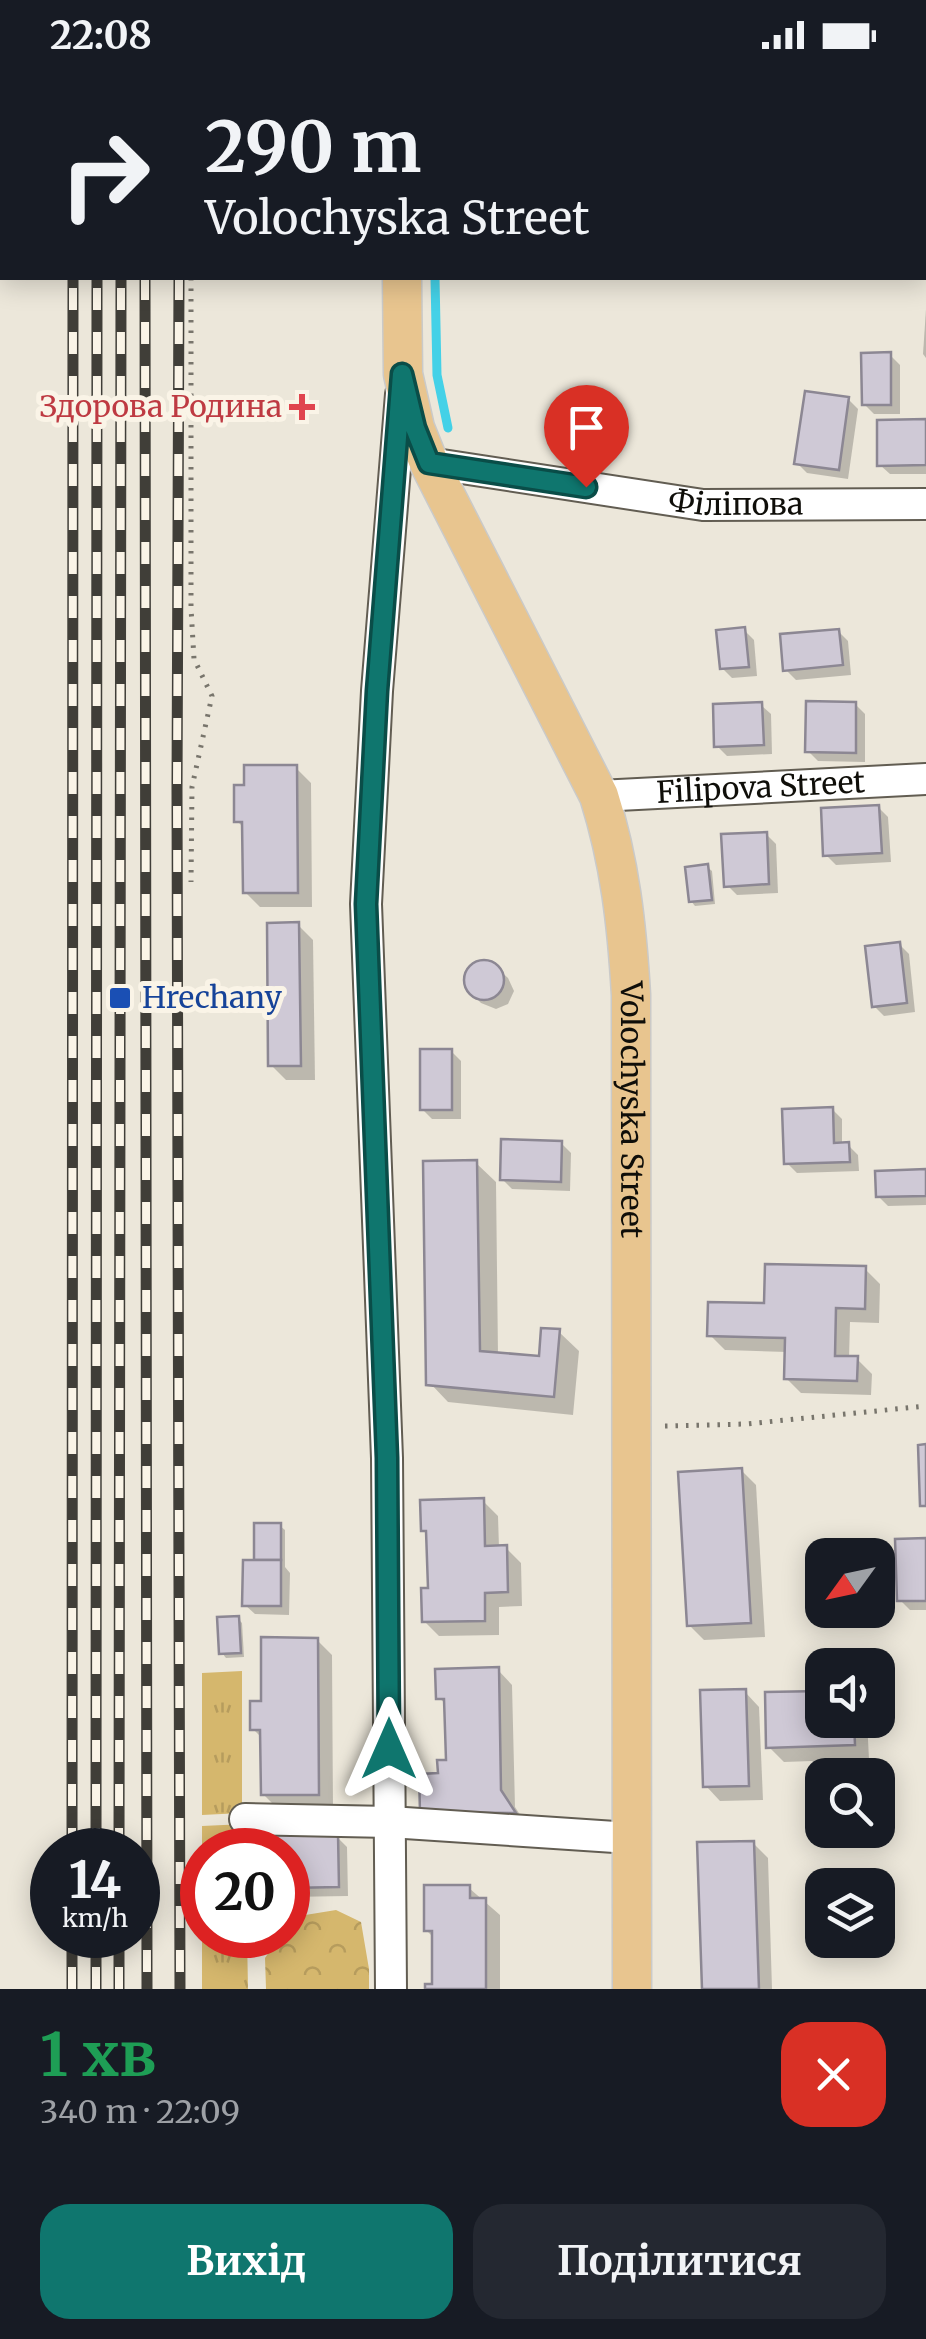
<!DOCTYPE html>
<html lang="uk">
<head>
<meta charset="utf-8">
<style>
	body { margin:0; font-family:Merriweather,serif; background:#242831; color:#f1f3f6; height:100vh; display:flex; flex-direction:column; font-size:38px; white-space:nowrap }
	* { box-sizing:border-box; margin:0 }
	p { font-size:32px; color:#9ea1a6 }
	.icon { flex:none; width:55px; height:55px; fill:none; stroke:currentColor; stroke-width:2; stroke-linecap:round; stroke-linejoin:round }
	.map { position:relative; height:1919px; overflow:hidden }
	.details { display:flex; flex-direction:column; background:#171b24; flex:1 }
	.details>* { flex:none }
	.top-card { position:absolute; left:0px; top:0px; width:928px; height:210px; box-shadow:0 5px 25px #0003; background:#171b24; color:#f1f3f6; overflow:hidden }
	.needle { width:65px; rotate:237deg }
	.tools { position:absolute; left:805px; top:1468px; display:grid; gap:20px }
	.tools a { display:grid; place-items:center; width:90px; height:90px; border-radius:20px; background:#171b24; box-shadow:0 5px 25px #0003; font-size:50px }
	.speed { position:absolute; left:30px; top:1758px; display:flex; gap:20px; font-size:50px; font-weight:700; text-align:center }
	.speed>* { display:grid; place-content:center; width:130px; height:130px; border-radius:50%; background:#171b24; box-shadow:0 5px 25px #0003; line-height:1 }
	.speed small { font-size:25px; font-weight:400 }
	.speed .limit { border:15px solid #d22; background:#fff; color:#111 }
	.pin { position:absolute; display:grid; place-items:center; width:85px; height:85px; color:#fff; margin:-102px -42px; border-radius:50% 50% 50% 0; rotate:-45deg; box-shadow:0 0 10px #0007 }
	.pin .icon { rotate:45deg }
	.me { position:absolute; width:110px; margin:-55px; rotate:0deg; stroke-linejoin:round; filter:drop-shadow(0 0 8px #0008) }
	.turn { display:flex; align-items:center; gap:35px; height:210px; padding:0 40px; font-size:45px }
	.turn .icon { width:130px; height:130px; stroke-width:2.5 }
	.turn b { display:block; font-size:70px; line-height:85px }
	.round { display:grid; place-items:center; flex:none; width:105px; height:105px; border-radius:30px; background:#242831 }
	.headline { display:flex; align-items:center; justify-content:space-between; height:170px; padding:0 40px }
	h1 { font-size:60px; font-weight:700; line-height:75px; color:#1e9e55 }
	.primary-button { display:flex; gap:20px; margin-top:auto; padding:20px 40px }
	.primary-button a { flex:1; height:115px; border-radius:30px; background:#0f766e; color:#fff; font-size:40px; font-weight:700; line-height:115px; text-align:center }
	.primary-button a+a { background:#242831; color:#f1f3f6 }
	.status { display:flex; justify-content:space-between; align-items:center; height:70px; padding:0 50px; background:#171b24; direction:ltr }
	.status svg { height:28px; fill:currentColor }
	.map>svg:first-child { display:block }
	.grass { fill:url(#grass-tufts) }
	.forest { fill:url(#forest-crowns) }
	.shadow { fill:#0003 }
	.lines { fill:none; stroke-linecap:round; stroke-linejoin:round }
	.stream { stroke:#44d1e7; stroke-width:9 }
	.building { fill:#cfc9d6; stroke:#8c8793; stroke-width:2.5 }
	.minor-casing { stroke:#625d52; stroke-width:34 }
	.major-casing { stroke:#cacac9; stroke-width:41 }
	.path { stroke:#78756c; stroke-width:5; stroke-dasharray:2.5 8; stroke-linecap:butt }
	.minor { stroke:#fff; stroke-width:30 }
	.major { stroke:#e8c58f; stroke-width:38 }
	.rail-casing { stroke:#403e38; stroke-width:11 }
	.rail { stroke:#faf4e7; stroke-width:8; stroke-dasharray:22; stroke-linecap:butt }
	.route-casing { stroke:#0a4d48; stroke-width:25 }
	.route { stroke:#0f766e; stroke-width:18 }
	.health-dot { fill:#e0444e; stroke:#faf4e7; stroke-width:4 }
	.transit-dot { fill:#1a4fb4; stroke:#faf4e7; stroke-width:4 }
	.labels { text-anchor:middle; stroke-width:10; stroke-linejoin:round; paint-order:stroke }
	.health-label { font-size:30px; fill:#be3a42; stroke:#faf4e7; text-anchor:end }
	.street-label { font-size:30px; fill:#0f0e09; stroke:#faf4e7 }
	.transit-label { font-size:30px; fill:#164399; stroke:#faf4e7; text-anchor:start }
</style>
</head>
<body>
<div class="status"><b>22:08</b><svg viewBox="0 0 49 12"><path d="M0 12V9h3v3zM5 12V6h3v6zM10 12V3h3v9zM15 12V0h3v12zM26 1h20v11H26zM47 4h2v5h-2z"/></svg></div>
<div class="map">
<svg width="926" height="1919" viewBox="0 0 926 1919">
	<defs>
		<pattern id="grass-tufts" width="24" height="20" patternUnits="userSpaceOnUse" patternTransform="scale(2.5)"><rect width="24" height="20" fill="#d5b76d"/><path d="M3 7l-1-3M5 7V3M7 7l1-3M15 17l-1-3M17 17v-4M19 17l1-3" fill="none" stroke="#b69c5d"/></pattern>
		<pattern id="forest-crowns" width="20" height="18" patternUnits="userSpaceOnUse" patternTransform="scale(2.5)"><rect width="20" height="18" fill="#d5b76d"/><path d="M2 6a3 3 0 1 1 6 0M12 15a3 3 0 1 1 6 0" fill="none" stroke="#b69c5d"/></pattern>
	</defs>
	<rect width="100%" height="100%" fill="#ece7da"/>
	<!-- grass -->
	<g class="grass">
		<path d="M242,1601V1743L202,1745V1603Z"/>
		<path d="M245,1754L246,1780H202V1865H247L248,1919H202V1756Z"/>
	</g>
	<!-- forest -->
	<path class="forest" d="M336,1840L361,1852L369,1899V1919H266L265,1888L281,1865H288V1856L293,1847Z"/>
	<!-- shadow -->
	<g class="shadow">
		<path d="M926,239V288L923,284Z"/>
		<path d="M890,285L900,295V344H874L864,334Z"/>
		<path d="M848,329L858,339L848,409L807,403L797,393Z"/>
		<path d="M926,352V404H890L880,395Z"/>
		<path d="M744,560L754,570L757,606L732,608L722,598Z"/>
		<path d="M838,561L848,571L851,605L796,610L786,600Z"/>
		<path d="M855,634L865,644V692L818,691L808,681Z"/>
		<path d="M761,635L771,644L772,684L727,686L717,676Z"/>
		<path d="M296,698L311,713L312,837H260L245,822V759L237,751Z"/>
		<path d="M878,737L888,747L891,792L836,795L826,785Z"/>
		<path d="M766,764L776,774L778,823L737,825L727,815Z"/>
		<path d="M707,797L712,801L715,834L695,836L691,831Z"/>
		<path d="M298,855L313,870L315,1010H286L271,995Z"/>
		<path d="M899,874L909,884L915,942L884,946L874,936Z"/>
		<path d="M481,892L497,898L508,908L514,921L508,934L496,939L481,933L470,922L467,905Z"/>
		<path d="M451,981L461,991V1049H432L422,1039Z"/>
		<path d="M832,1039L842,1049V1075H848L858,1085L859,1101L797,1103L787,1093Z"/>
		<path d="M561,1073L571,1083L570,1121L512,1119L502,1109Z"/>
		<path d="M476,1093L496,1112L498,1285L541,1289L559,1262L579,1281L573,1345L448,1332L429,1312Z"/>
		<path d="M926,1102V1135L888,1136L878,1126Z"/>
		<path d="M865,1199L880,1214L879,1253L850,1252L849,1288L857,1289L872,1304L871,1325L801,1323L786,1308L787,1282L725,1280L710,1265L766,1236Z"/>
		<path d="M741,1400L756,1415L765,1567L704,1570L689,1555Z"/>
		<path d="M483,1431L498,1446L499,1478H506L521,1493L522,1536L499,1537V1565L439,1566L424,1551L431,1521L429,1466L423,1460Z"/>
		<path d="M280,1456L285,1460V1497L290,1503L289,1545L255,1544L245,1535L257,1492Z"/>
		<path d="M926,1471V1540H910L900,1530Z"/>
		<path d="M238,1549L242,1553L244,1587L226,1588L222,1583Z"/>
		<path d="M317,1570L332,1585L333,1739H278L263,1724V1669L253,1659L264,1634Z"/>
		<path d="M498,1600L512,1615L515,1737L528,1757L437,1756L440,1706L448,1692L447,1635L439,1628Z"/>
		<path d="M745,1622L759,1637L763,1730L720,1731L706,1716Z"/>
		<path d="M822,1623V1650H867L869,1689L784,1692L769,1677L767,1625Z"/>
		<path d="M337,1767L347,1777L348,1826L288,1827V1780H260Z"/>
		<path d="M753,1773L768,1788L772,1919H704Z"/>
		<path d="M469,1818L500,1845V1919H427L434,1916V1868L426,1860Z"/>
	</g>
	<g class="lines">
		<!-- stream -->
		<g class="stream">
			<path d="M445,2V0"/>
			<path d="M435,208L437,305L448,358"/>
		</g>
	</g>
	<!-- building -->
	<g class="building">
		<path d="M891,282V335H862L861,283Z"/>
		<path d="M805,321L849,327L839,400L794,394Z"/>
		<path d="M926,349V395L877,396V350Z"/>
		<path d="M745,557L749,597L720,599L716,560Z"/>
		<path d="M839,559L843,595L783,601L780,564Z"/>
		<path d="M806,631L856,632V683L805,682Z"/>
		<path d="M762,632L764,675L714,677L713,634Z"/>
		<path d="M244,695H297L298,823H243L242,752H234V715H244Z"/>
		<path d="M879,735L882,783L823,786L821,738Z"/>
		<path d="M767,762L769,814L724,817L721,764Z"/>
		<path d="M708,794L712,830L689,832L685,797Z"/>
		<path d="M299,852L301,996H268L267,853Z"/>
		<path d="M900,872L907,933L872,937L865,876Z"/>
		<circle cx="484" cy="910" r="20"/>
		<rect x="420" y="979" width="32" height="61"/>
		<path d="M833,1037L834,1073L849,1072L850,1092L784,1094L782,1039Z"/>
		<path d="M501,1069L562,1071L561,1112L500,1110Z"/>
		<path d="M477,1090L480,1281L539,1286L541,1258L560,1259L554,1327L426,1315L423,1091Z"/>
		<path d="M926,1099V1126L876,1127L875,1101Z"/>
		<path d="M765,1194L866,1196L865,1239L836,1238L835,1286H858L857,1311L784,1309L785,1268L707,1266L708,1232L764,1233Z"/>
		<path d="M926,1374V1436H920L918,1375Z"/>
		<path d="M742,1398L751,1553L687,1556L678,1402Z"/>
		<path d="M484,1428L485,1476L507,1475L508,1522L485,1523V1551L422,1552L421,1518H428L426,1461H421L420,1430Z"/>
		<rect x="254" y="1453" width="27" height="37"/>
		<path d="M926,1468V1531H897L895,1469Z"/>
		<path d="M243,1490H281V1536H242Z"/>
		<path d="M239,1546L241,1583L219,1584L217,1547Z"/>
		<path d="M261,1567L318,1568L319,1725H261L260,1660H250V1631H261Z"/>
		<path d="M499,1597L501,1720L516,1743L420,1742L419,1704L438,1703L437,1690H446L444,1629H436L435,1599Z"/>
		<path d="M746,1619L749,1716L703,1717L700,1620Z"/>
		<path d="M822,1621V1650H854L855,1675L766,1678L765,1622Z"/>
		<path d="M338,1764L339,1817L288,1818V1780H258V1765Z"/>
		<path d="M754,1771L759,1919H702L697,1772Z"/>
		<path d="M424,1815H470V1828H486V1919H425V1914H432V1861H424Z"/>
	</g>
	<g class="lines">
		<defs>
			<g id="minor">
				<path id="s1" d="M429,393L703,435L926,434"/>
				<path id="s2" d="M599,726L926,709"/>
				<path d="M245,1749L390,1752L630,1768"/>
				<path d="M391,1919L387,1388L366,834L377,621L401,324"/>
			</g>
			<g id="major">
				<path d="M400,2V0"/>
				<path id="s3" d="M402,208L403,304L415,358L429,393L599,726C620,792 627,856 631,925L632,1919"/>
			</g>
		</defs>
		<!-- minor casing -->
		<use href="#minor" class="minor-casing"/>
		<!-- major casing -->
		<use href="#major" class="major-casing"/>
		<!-- path -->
		<g class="path">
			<path d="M192,2V0"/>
			<path d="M536,2L545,0"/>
			<path d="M191,208V538L194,589L212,626L192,717L191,812"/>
			<path d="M665,1356L746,1354L926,1336"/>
		</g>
		<!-- minor -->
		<use href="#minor" class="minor"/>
		<!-- major -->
		<use href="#major" class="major"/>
		<defs>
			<g id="rail">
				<path d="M145,0V2"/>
				<path d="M73,2V0"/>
				<path d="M97,2V0"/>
				<path d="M121,2V0"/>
				<path d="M179,2V0"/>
				<path d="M145,208L147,1919"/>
				<path d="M179,208L177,719L180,1919"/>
				<path d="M72,1780L73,208"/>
				<path d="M96,1780L97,208"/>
				<path d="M119,1780L121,208"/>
				<path d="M72,1919V1865"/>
				<path d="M96,1919V1865"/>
				<path d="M119,1919V1865"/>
			</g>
		</defs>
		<!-- rail casing -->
		<use href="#rail" class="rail-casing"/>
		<!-- rail -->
		<use href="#rail" class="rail"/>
	</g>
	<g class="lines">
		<defs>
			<path id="route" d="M389,1679L387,1388L366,834L377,621L402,304L415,358L429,393L586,417"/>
		</defs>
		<!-- route casing -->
		<use href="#route" class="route-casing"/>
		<!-- route -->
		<use href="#route" class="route"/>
	</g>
	<!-- markers -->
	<path class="health-dot" d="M297 322h10v10h10v10h-10v10h-10v-10h-10v-10h10z"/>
	<rect class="transit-dot" x="108" y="916" width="24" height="24" rx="5"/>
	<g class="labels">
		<!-- health labels -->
		<g class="health-label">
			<text x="282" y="347">Здорова Родина</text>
		</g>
		<!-- street labels -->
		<g class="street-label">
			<text dy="10" stroke="none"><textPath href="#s1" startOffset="310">Філіпова</textPath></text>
			<text dy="10" stroke="none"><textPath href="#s2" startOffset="162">Filipova Street</textPath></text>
			<text dy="10" stroke="none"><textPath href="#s3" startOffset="880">Volochyska Street</textPath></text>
		</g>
		<!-- transit labels -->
		<g class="transit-label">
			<text x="142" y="938">Hrechany</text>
		</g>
	</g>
</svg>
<div class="tools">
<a><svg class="needle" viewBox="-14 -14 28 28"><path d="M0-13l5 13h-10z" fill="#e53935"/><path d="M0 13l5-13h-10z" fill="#9ea1a6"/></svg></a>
<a><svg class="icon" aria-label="sound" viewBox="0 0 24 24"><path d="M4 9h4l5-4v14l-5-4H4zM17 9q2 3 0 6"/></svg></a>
<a><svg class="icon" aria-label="search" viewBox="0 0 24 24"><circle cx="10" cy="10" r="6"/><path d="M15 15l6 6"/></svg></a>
<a><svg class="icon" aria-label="layers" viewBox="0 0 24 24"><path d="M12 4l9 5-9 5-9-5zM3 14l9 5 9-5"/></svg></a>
</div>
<div class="speed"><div>14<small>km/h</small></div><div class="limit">20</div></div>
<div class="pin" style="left:586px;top:417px;background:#d93025"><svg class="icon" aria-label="arrive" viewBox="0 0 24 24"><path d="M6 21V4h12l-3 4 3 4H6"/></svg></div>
<svg class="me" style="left:389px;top:1679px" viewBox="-20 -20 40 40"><path d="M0-17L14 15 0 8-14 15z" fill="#0f766e" stroke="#fff" stroke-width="4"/></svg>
<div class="top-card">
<div class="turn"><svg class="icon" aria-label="right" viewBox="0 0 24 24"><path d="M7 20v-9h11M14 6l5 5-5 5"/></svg><div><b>290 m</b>Volochyska Street</div></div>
</div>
</div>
<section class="details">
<div class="headline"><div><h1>1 хв</h1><p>340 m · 22:09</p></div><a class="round" style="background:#d93025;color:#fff"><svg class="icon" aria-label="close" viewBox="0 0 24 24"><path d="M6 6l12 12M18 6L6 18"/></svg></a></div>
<div class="primary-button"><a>Вихід</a><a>Поділитися</a></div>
</section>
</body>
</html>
